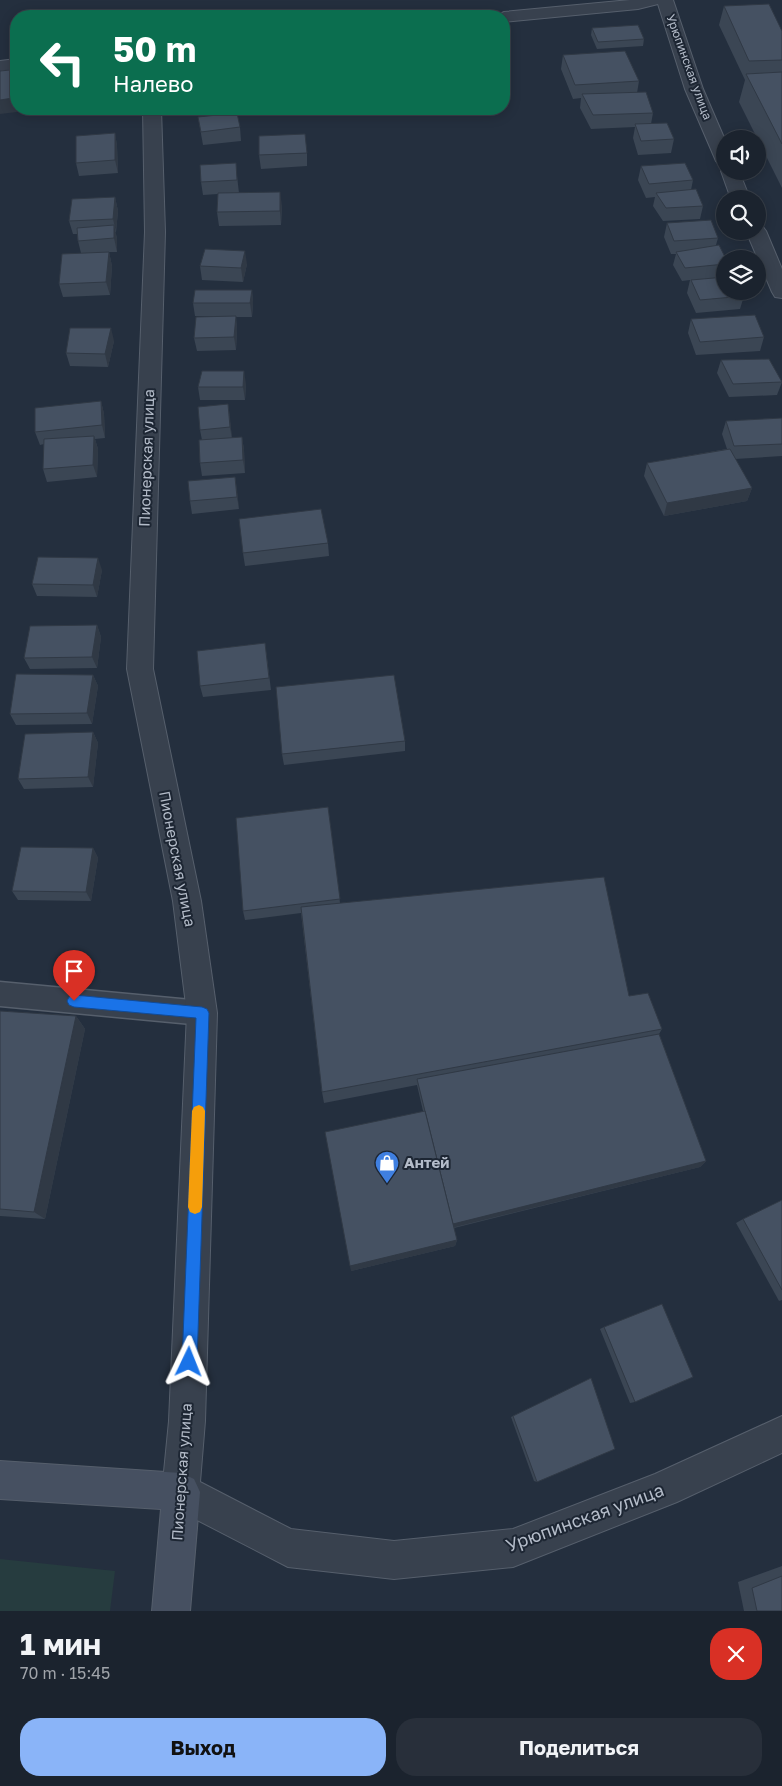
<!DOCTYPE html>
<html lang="ru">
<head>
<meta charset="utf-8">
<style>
	body { margin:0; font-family:"Golos Text",sans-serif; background:#282f3a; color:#f1f3f6; height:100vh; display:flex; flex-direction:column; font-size:19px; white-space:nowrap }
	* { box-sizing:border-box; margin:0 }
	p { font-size:16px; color:#a0a4aa }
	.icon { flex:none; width:28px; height:28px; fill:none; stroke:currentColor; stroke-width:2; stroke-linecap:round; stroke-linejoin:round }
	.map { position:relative; height:1611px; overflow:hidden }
	.sheet { display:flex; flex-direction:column; background:#1b232e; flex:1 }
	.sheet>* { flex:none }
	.guide { position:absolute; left:10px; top:10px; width:500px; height:105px; border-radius:20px; box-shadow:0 2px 12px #0003,0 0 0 1px #39404a; background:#0b6e4f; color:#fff; overflow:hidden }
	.tools { position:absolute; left:716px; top:130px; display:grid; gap:10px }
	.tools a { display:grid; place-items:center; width:50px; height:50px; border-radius:50%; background:#1b232e; box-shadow:0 2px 12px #0003,0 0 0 1px #39404a; font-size:25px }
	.pin { position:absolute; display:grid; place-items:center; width:42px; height:42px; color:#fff; margin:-51px -21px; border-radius:50% 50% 50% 0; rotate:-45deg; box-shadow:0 0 5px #0007 }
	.pin .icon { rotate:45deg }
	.me { position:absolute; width:55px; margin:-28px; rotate:2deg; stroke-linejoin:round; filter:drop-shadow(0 0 4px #0008) }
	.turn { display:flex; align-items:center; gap:18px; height:105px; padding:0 20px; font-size:22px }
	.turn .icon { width:65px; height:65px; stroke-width:2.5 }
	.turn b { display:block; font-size:35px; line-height:42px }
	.round { display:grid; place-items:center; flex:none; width:52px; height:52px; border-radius:20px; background:#282f3a }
	.overview { display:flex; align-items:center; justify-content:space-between; height:85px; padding:0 20px }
	h1 { font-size:30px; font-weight:700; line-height:38px }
	.button { display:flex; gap:10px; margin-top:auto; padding:10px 20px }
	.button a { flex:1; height:58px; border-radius:20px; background:#8ab4f8; color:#111; font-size:20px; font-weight:700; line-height:58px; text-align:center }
	.button a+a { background:#282f3a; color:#f1f3f6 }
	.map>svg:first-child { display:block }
	.green { fill:#263c3f }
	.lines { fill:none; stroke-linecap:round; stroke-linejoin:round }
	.lane-casing { stroke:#565f6c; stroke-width:3 }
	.street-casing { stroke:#565f6c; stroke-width:2 }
	.secondary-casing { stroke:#565f6c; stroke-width:2 }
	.lane { fill:#38414e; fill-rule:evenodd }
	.street { fill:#38414e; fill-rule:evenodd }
	.secondary { fill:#465061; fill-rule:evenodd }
	.wall { fill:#3b4654 }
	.shaded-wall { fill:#303945 }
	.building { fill:#455162; stroke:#303945 }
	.route { fill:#1a73e8; stroke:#114b97 }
	.slow { fill:#f59e0b }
	.labels { text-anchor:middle; stroke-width:4; stroke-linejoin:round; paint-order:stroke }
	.far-street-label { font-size:12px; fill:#b4bcc9; stroke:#1d2633 }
	.street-label { font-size:15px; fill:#b4bcc9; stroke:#1d2633 }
	.poi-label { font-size:15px; font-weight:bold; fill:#b4bcc9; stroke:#1d2633; text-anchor:start }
	.near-street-label { font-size:18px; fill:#b4bcc9; stroke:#1d2633 }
</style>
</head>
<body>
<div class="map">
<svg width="782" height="1611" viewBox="0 0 782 1611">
	<rect width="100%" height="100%" fill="#242f3e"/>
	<!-- green -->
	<path class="green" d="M0,1559L115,1571L110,1611H0Z"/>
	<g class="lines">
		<defs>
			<path id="lane" d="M0,982L202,1001L211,1005L214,1013L211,1021L202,1025L0,1006Z"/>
			<g id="street">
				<path d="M630,0H673L703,89L725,140V166L719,165L716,161L685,89L658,4L638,9L504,22V16H496L504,12Z"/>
				<path d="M16,59V69L0,71V61Z"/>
				<path d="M143,109H161L165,232L153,669L201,901L217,1013L205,1421L200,1482L291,1529L394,1541L513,1529L655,1474L782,1416V1453L677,1502L513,1567L394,1579L288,1567L168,1505L162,1492L169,1421L187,1013L173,901L127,669L145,232Z"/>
				<path d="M723,167H725V171H739L750,199H731L721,171Z"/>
				<path d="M758,226L763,227L766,231L782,269V298L775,297L772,292L746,231H758Z"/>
			</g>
			<path id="secondary" d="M0,1461L181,1473L194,1479L200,1492L190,1611H152L161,1509L0,1499Z"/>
		</defs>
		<!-- lane casing -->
		<use href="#lane" class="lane-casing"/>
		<!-- street casing -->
		<use href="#street" class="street-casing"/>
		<!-- secondary casing -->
		<use href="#secondary" class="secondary-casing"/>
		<!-- lane -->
		<use href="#lane" class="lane"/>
		<!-- street -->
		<use href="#street" class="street"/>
		<!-- secondary -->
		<use href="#secondary" class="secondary"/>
	</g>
	<!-- wall -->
	<g class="wall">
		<path d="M724,6L782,31V188L739,102L745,80L719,25Z"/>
		<path d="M592,28L644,39L643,46L597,49L591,35Z"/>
		<path d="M563,55L639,81L637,93L653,113L651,124L674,139L671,153L638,155L633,138L635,127L591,129L580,108L581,98L573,99L561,69Z"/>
		<path d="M198,117L240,127L241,141L203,145Z"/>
		<path d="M115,133L117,146L118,173L79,176L76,163Z"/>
		<path d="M307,153V166L261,169L259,155Z"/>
		<path d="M641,166L693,180L691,190L703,206L700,219L663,221L653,206L655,197L646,198L638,180Z"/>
		<path d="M237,176L239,193L282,206L281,225L219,226L217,212L218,194L203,195L201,182Z"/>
		<path d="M115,197L118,211L116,232H115L117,238V252H109L112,266L110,295L63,297L59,284L81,253L78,241L77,234H73L69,221Z"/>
		<path d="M667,223L718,238L716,245L725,259V291L744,296L740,309L696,313L687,293L690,280L682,281L673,265L676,254H671L664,237Z"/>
		<path d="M247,264L243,282L202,280L200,266Z"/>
		<path d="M252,290L253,303L252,317H236L237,330L236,350L197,351L194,338L213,316H195L193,303Z"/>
		<path d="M691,319L764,337L760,351L696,355L688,333Z"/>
		<path d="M114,341L108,367L70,366L66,353Z"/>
		<path d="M721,360L782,382L777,395L729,397L717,373Z"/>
		<path d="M246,384L245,400H200L198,387Z"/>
		<path d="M101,401L104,414L105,438L95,439L98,449L97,477L47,482L43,469L44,444L40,445L35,432Z"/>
		<path d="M228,404L232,438L242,437L244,450L245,473L202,476L200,463L202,440L200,430Z"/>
		<path d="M782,418V456L735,459L752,488L747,501L664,516L644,476L647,463L727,449L722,434L726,421Z"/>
		<path d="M235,477L239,509L192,514L190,501Z"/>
		<path d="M328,543L329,556L245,566L243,553Z"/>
		<path d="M102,570L97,597L37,596L32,584Z"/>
		<path d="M97,625L101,637L97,668L30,669L24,658Z"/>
		<path d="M265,643L271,690L203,697L200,686Z"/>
		<path d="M93,675L98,686L92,724L16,725L10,714Z"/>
		<path d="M93,732L98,743L93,787L24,789L18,779Z"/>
		<path d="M405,741V751L284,765L282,754Z"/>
		<path d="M328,807L340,903L629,996L662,1029L659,1034L706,1161L700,1167L454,1228L457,1240L455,1246L351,1271L423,1111L417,1085L324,1103L322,1092L301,913L245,920L243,911Z"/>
		<path d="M93,848L98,858L91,901L18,900L12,891Z"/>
		<path d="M0,1011L76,1016L85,1029L45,1219L0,1216Z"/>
		<path d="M782,1200V1300L779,1301L736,1223L743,1219Z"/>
		<path d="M604,1327L635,1402L630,1403L600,1329Z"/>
		<path d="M591,1378L537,1482L534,1481L511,1417Z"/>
		<path d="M782,1566V1611H744L738,1582Z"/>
	</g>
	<!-- shaded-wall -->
	<g class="shaded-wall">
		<path d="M10,70L14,84L17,112L0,114V100Z"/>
		<path d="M83,109H103L84,112Z"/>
		<path d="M115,133L117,146L118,173L115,160Z"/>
		<path d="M280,192L282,206L281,225L280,211Z"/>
		<path d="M115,197L118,211L116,232L113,219Z"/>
		<path d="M114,225L117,238V252L114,238Z"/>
		<path d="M245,251L247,264L243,282L241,268Z"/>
		<path d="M109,252L112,266L110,295L106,282Z"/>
		<path d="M252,290L253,303L252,317L250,303Z"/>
		<path d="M236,316L237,330L236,350L234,337Z"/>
		<path d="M111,328L114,341L108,367L105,354Z"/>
		<path d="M244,371L246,384L245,400L243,387Z"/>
		<path d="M101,401L104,414L105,438L102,425Z"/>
		<path d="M228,404L230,417L232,440L230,427Z"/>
		<path d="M94,436L98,449L97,477L93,465Z"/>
		<path d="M242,437L244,450L245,473L243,460Z"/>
		<path d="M235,477L237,489L239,509L237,497Z"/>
		<path d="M752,488L747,501L664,516L667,503Z"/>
		<path d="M98,558L102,570L97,597L93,585Z"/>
		<path d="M97,625L101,637L97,668L92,657Z"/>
		<path d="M93,675L98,686L92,724L87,713Z"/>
		<path d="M93,732L98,743L93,787L88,777Z"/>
		<path d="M93,848L98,858L91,901L86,892Z"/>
		<path d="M76,1016L85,1029L45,1219L34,1212Z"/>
		<path d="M706,1161L700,1167L451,1228L452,1224Z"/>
		<path d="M457,1240L455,1246L351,1271L350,1266Z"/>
	</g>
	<!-- building -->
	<g class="building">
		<path d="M769,4L782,31V60L749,61L724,6Z"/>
		<path d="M638,25L644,39L598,42L592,28Z"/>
		<path d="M625,51L639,81L575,85L563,55Z"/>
		<path d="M10,70L13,98L0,100V71Z"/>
		<path d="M782,72V144L746,74Z"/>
		<path d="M646,92L653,113L593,115L582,94Z"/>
		<path d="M237,113L240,127L201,132L198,117Z"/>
		<path d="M667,123L674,139L641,141L635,124Z"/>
		<path d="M115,133V160L76,163V136Z"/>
		<path d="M305,134L307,153L259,155V136Z"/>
		<path d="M236,163L237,180L201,182L200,165Z"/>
		<path d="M685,163L693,180L649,184L641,166Z"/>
		<path d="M696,189L703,206L666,208L656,193Z"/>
		<path d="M280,192V211L217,212L218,193Z"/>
		<path d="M115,197L113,219L69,221L72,199Z"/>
		<path d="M711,220L718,238L674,241L667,223Z"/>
		<path d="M114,225V238L78,241L77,228Z"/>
		<path d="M719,245L726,259H725V264L685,268L676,252Z"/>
		<path d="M205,249L245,251L241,268L200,266Z"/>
		<path d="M109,252L106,282L59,284L62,254Z"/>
		<path d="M725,277V291H742L744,296L700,300L691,280Z"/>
		<path d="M195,290H252L250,303H193Z"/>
		<path d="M755,315L764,337L700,342L691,319Z"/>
		<path d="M236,316L234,337L194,338L196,317Z"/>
		<path d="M70,328H111L105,354L66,353Z"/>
		<path d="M769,359L782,382L733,384L721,360Z"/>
		<path d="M202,371H244L243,387H198Z"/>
		<path d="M101,401L102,425L35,432V408Z"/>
		<path d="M228,404L230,427L200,430L198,407Z"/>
		<path d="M782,418V444L734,446L726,421Z"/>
		<path d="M94,436L93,465L43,469L44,439Z"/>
		<path d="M242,437L243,460L200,463L199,440Z"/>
		<path d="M730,449L752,488L667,503L647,463Z"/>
		<path d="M235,477L237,497L190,501L188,481Z"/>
		<path d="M321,509L328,543L243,553L239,519Z"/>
		<path d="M38,557L98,558L93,585L32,584Z"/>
		<path d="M97,625L92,657L24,658L30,626Z"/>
		<path d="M265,643L269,678L200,686L197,651Z"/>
		<path d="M16,674L93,675L87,713L10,714Z"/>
		<path d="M394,675L405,741L282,754L276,687Z"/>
		<path d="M93,732L88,777L18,779L25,734Z"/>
		<path d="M328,807L340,899L243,911L236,818Z"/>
		<path d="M21,847L93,848L86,892L12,891Z"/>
		<path d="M604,877L629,996L648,993L662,1029L322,1092L301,907Z"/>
		<path d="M0,1011L76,1016L34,1212L0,1209Z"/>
		<path d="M659,1034L706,1161L453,1224L417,1079Z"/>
		<path d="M425,1111L457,1240L350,1266L325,1132Z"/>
		<path d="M782,1200V1290L743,1219Z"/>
		<path d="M662,1304L693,1377L635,1402L604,1327Z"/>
		<path d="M591,1378L615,1449L537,1482L513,1416Z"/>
		<path d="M782,1576V1611H757L752,1588Z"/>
	</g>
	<!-- route -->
	<path class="route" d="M74,995L202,1007L207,1009L209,1013L197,1362L195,1368L189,1370L184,1368L182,1362L196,1018L74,1007L69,1005L67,1001L69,997Z"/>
	<!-- slow -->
	<path class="slow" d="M199,1105L203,1107L205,1111L202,1207L200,1212L195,1214L190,1212L188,1207L192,1111L194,1107Z"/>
	<!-- icons -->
	<defs>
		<symbol id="shop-pin" viewBox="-11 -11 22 30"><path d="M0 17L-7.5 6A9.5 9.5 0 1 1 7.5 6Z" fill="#3f7fe0" stroke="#1d2633"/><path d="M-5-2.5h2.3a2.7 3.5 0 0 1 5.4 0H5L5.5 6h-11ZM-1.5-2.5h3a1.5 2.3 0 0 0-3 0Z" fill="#fff"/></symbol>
	</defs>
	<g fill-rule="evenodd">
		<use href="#shop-pin" x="373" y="1149" width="28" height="38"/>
	</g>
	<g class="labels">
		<!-- far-street labels -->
		<g class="far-street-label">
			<text transform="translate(689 67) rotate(70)" y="4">Урюпинская улица</text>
		</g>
		<!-- street labels -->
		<g class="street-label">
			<text transform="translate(147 458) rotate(-88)" y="5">Пионерская улица</text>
			<text transform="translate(177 859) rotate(79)" y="5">Пионерская улица</text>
			<text transform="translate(182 1472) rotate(-86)" y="5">Пионерская улица</text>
		</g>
		<!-- poi labels -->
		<g class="poi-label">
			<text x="404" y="1168">Антей</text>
		</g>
		<!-- near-street labels -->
		<g class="near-street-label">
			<text transform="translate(585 1518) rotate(-20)" y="6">Урюпинская улица</text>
		</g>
	</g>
</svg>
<div class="tools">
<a><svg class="icon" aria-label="sound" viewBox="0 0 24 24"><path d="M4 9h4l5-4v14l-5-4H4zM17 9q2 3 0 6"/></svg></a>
<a><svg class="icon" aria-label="search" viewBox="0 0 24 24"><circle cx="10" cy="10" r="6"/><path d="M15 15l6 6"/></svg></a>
<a><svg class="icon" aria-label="layers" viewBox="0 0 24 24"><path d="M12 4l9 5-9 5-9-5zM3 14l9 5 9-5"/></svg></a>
</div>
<div class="pin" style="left:74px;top:1001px;background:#d93025"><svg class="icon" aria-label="arrive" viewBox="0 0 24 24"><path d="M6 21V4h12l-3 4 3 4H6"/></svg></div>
<svg class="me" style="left:189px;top:1362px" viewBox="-20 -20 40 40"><path d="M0-17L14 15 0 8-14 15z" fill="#1a73e8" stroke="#fff" stroke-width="4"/></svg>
<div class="guide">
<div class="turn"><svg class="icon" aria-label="left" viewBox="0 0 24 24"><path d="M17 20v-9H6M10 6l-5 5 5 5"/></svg><div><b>50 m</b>Налево</div></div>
</div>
</div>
<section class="sheet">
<div class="overview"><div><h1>1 мин</h1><p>70 m · 15:45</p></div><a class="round" style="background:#d93025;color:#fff"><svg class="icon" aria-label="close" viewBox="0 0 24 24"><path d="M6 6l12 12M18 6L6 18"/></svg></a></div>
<div class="button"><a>Выход</a><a>Поделиться</a></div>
</section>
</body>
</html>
